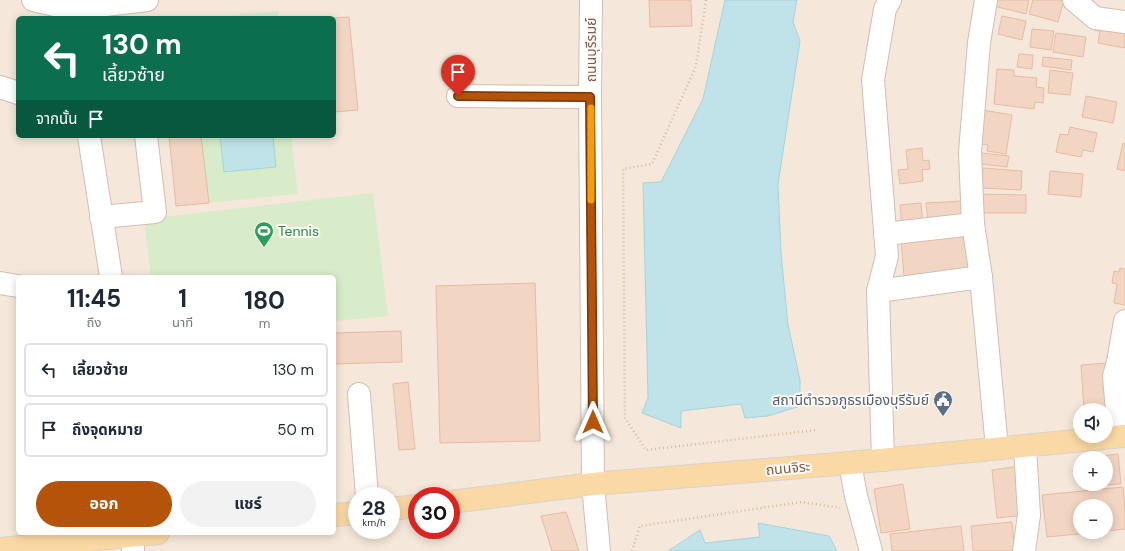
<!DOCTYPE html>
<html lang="th">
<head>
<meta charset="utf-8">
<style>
	body { margin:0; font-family:"DM Sans","Noto Sans Thai",sans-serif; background:#f2f2f3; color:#1f2937; height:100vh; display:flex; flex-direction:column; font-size:15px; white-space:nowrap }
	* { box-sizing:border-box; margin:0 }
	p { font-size:13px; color:#747a83 }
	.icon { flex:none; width:22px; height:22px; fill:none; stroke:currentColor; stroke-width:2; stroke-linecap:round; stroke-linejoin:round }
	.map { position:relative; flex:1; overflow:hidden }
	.sheet { position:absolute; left:16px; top:275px; width:320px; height:260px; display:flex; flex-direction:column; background:#fff; border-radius:6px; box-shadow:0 2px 10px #0003 }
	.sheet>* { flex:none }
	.hud { position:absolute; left:16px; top:16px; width:320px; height:122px; border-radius:6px; box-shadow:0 2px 10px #0003; background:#0b6e4f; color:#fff; overflow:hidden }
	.controls { position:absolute; left:1073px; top:403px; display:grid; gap:8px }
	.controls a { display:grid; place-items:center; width:40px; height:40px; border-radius:50%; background:#fff; box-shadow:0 2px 10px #0003; font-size:20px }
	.speed { position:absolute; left:348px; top:487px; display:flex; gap:8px; font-size:20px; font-weight:700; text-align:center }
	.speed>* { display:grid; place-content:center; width:52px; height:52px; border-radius:50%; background:#fff; box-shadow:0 2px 10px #0003; line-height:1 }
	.speed small { font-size:10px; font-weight:400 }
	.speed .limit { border:6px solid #d22; background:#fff; color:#111 }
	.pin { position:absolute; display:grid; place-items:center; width:34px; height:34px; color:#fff; margin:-41px -17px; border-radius:50% 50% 50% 0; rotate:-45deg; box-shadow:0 0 4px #0007 }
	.pin .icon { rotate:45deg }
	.me { position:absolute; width:44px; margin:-22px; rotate:0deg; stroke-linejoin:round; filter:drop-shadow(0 0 3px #0008) }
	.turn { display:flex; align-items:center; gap:14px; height:84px; padding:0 20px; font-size:18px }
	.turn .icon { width:52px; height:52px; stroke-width:2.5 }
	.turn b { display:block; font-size:28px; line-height:34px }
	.then { display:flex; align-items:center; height:38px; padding:0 20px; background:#0003; gap:8px; font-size:15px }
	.eta { display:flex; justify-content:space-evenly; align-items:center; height:68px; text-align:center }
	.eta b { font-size:24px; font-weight:700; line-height:28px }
	.cta { display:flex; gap:8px; margin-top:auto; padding:8px 20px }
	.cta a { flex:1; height:46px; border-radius:24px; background:#b45309; color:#fff; font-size:16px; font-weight:700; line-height:46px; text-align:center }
	.cta a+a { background:#f2f2f3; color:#1f2937 }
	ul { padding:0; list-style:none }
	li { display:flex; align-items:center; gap:12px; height:54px; margin:0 8px 6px; padding:0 12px; border:2px solid #e0e1e3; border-radius:6px }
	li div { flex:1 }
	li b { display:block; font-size:15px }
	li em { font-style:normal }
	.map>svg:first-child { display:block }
	.residential { fill:#f5e8da; fill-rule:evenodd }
	.green { fill:#d8ecc9 }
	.water { fill:#bfe3e8; stroke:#a5d3da }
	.building { fill:#f3d5c3; stroke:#e6bba3 }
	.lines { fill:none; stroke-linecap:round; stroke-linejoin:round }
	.minor-casing { stroke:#d1beb0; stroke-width:24 }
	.major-casing { stroke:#dad1cd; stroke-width:24 }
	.path { stroke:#d9b8a5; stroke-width:2.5; stroke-dasharray:1 3; stroke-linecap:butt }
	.minor { stroke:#fff; stroke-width:22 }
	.major { stroke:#fbd9a5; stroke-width:22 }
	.route-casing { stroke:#753606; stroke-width:10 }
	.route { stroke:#b45309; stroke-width:7 }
	.slow { stroke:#f59e0b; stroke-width:7 }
	.labels { text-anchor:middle; stroke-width:4; stroke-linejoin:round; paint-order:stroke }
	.street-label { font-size:14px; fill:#7a5c4d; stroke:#fffaf3 }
	.leisure-label { font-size:14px; fill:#27864d; stroke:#fffaf3; text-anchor:start }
	.service-label { font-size:14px; fill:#4e5e75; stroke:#fffaf3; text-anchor:end }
</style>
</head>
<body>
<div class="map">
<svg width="1125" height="551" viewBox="0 0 1125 551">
	<rect width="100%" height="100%" fill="#fdf6ec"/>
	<!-- residential -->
	<path class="residential" d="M0,0H1125V551H0ZM18,18H334V136H18ZM18,277H334V533H18ZM1080,410H1106V436H1080ZM1080,458H1106V484H1080ZM357,496H391V530H357ZM417,496H451V530H417ZM1080,506H1106V532H1080Z"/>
	<!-- green -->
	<g class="green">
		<path d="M278,11V18H206Z"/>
		<path d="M169,136H291L298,194L176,206Z"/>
		<path d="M373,193L388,316L334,321V277H151L144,219Z"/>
	</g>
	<!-- water -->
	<g class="water">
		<path d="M725,0H797L793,22L800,41L778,184L781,253L788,325L800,380V406L768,416L745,418L741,404L681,411V428L642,413L648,398L643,183L661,182L703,99Z"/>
		<path d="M220,136H273L276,167L224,172Z"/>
		<path d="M758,523L829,536L837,551H668L700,530L705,543L760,537Z"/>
	</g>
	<!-- building -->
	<g class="building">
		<path d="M649,0H691L692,26L650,27Z"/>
		<path d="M996,0H1029L1026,14L994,6Z"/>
		<path d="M1033,0H1064L1058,22L1029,14Z"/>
		<path d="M1002,16L1026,21L1022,40L998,34Z"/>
		<path d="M349,17L358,110L334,112V18Z"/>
		<path d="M1096,20L1125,25V48L1098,43L1100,31L1094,30Z"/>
		<path d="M1032,29L1054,31L1051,50L1030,47Z"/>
		<path d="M1056,33L1086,37L1083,57L1053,52Z"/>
		<path d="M1019,54L1033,55L1032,69L1017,67Z"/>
		<path d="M1043,57L1072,60L1071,70L1042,66Z"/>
		<path d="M997,69L1014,70V76L1037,78L1036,87L1044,88L1043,103L1035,102L1034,109L994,104Z"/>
		<path d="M1050,70L1073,73L1070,95L1048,93Z"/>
		<path d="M1086,96L1117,102L1113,123L1082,117Z"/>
		<path d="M983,110L1012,115L1006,154L987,151L988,145L977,144Z"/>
		<path d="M1070,127L1097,133L1093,152L1083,150L1081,157L1056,152L1060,134L1068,135Z"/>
		<path d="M169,136H201L209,203L176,206Z"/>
		<path d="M1123,143L1125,144V171L1117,169Z"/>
		<path d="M922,148L923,161L929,160L930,169L922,170L923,181L900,184L898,170L908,169L906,150Z"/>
		<path d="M981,153L1009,156L1007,167L980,164Z"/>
		<path d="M983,168L1022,171L1021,190L982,188Z"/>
		<path d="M1050,171L1083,174L1081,197L1048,194Z"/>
		<path d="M978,194L1026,195V213H978Z"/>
		<path d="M962,201L963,222L928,224L926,203Z"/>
		<path d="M921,203L923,226L902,228L900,205Z"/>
		<path d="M966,233L969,270L904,276L901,239Z"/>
		<path d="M1120,268L1125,269V305L1114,303L1117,284L1112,283L1114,271L1119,272Z"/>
		<path d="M535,283L540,441L440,443L436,286Z"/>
		<path d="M401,331L402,362L334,364V333Z"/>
		<path d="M1108,363L1112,417H1106V410H1084L1081,365Z"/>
		<path d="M408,382L415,449L399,450L393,384Z"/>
		<path d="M1118,454L1121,484L1105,485L1104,484H1106V458H1101V456Z"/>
		<path d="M1021,466L1026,515L997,518L992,470Z"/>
		<path d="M903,484L910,529L881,533L874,489Z"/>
		<path d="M1123,487L1125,509V529L1106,531V506H1080V532H1099L1047,537L1042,495Z"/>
		<path d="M566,512L579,551H552L541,516Z"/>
		<path d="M1012,522L1015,551H973L971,526Z"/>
		<path d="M961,526L964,551H892L890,534Z"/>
	</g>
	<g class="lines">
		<defs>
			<g id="minor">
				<path d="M33,0L72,9L147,0"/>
				<path d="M591,0L590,97L593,484L599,551"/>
				<path d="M1074,0L1095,18L1125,22"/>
				<path d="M0,87L18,93"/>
				<path d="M458,96L590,97"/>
				<path d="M89,136L111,277"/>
				<path d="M101,217L155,212L146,136"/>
				<path d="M885,234L973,224"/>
				<path d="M981,277L973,224L970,152L979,43L986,0"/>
				<path d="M0,283L18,286"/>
				<path d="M878,291L981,277L997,448"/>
				<path d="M359,394L367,496"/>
				<path d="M1119,436L1114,376L1118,362L1125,321"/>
				<path d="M883,460L878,291L887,256L873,80L885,9L890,0"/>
				<path d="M850,463L856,496L871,551"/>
				<path d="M133,533V551"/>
				<path d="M1024,551L1029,515L1025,446"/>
			</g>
			<g id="major">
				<path d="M451,502L593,484L850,463L1125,436"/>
				<path d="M391,509L417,506"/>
				<path d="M334,515L357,513"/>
				<path d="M0,549L158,533"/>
			</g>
		</defs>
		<!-- minor casing -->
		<use href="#minor" class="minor-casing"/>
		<!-- major casing -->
		<use href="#major" class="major-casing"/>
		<!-- path -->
		<g class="path">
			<path d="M706,0L696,66L652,164L623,169L625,418L646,450L816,430"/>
			<path d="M632,551L640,526L802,502L840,508"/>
		</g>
		<!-- minor -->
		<use href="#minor" class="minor"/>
		<!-- major -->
		<use href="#major" class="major"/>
	</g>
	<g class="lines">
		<defs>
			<path id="route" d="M458,96L590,97L593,422"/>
		</defs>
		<!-- route casing -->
		<use href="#route" class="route-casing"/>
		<!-- route -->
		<use href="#route" class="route"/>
		<!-- slow -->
		<path class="slow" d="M591,108V200"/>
	</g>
	<!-- icons -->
	<defs>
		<symbol id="stadium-pin" viewBox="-11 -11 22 30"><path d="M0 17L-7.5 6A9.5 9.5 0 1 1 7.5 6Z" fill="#2e9e5b" stroke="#fffaf3"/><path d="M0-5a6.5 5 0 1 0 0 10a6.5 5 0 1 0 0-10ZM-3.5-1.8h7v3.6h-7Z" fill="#fff"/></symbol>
		<symbol id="civic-pin" viewBox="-11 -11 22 30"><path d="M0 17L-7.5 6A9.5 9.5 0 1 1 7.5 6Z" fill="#5c6f8a" stroke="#fffaf3"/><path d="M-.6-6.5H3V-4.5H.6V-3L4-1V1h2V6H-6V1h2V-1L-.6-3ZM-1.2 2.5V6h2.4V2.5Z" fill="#fff"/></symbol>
	</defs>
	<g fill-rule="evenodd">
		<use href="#stadium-pin" x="253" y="220" width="22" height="30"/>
		<use href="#civic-pin" x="932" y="389" width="22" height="30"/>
	</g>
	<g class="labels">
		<!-- street labels -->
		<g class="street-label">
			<text transform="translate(591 50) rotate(-90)" y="5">ถนนบุรีรมย์</text>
			<text transform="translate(788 468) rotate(-5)" y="5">ถนนจิระ</text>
		</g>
		<!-- leisure labels -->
		<g class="leisure-label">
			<text x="278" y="236">Tennis</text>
		</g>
		<!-- service labels -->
		<g class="service-label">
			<text x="929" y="405">สถานีตำรวจภูธรเมืองบุรีรัมย์</text>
		</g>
	</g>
</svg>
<div class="controls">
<a><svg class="icon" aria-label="sound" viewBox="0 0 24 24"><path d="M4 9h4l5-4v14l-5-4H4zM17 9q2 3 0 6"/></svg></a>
<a>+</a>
<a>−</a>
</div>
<div class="speed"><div>28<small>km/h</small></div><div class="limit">30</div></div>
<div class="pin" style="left:458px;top:96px;background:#d93025"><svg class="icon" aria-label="arrive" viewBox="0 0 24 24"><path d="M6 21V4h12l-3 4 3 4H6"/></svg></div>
<svg class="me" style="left:593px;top:422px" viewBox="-20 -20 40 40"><path d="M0-17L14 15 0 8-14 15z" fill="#b45309" stroke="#fff" stroke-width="4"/></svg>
<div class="hud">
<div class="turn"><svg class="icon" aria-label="left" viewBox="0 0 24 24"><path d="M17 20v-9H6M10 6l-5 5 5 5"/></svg><div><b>130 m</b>เลี้ยวซ้าย</div></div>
<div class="then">จากนั้น<svg class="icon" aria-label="arrive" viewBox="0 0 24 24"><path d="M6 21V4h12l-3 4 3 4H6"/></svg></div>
</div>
<section class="sheet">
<div class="eta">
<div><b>11:45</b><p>ถึง</p></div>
<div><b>1</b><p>นาที</p></div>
<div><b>180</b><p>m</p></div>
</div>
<ul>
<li><svg class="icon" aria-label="left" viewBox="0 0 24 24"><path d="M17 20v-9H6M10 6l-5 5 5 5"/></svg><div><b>เลี้ยวซ้าย</b></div><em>130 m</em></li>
<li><svg class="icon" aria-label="arrive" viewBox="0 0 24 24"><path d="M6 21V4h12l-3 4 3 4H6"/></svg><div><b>ถึงจุดหมาย</b></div><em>50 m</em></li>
</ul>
<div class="cta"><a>ออก</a><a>แชร์</a></div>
</section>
</div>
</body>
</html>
